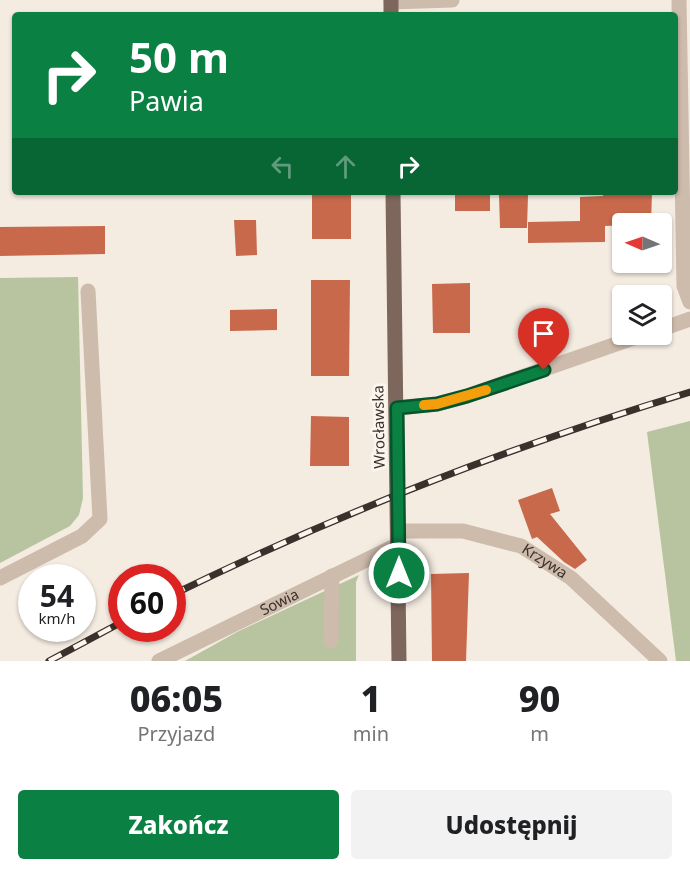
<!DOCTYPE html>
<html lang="pl">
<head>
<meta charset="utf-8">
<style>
	body { margin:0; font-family:"Noto Sans",sans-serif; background:#f2f2f2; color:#202124; height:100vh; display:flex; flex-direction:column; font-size:22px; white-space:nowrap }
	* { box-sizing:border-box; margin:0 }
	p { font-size:20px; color:#757577 }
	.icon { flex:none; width:33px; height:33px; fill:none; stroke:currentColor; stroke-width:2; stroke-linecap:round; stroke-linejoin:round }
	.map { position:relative; height:661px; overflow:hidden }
	.panel { display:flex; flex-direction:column; background:#fff; flex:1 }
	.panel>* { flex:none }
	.hud { position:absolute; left:12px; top:12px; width:666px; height:183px; border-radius:6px; box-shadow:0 2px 4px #0004; background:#0b8043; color:#fff; overflow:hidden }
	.needle { width:39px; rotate:272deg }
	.controls { position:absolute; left:612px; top:213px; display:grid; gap:12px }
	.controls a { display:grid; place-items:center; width:60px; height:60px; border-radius:6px; background:#fff; box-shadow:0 2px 4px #0004; font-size:30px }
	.speed { position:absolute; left:18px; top:564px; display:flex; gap:12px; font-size:30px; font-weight:700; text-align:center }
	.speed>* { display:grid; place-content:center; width:78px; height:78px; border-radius:50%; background:#fff; box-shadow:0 2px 4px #0004; line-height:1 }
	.speed small { font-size:15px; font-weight:400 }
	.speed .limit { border:9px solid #d22; background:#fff; color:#111 }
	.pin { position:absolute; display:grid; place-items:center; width:51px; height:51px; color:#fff; margin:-62px -26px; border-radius:50% 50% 50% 0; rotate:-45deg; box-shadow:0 0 6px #0007 }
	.pin .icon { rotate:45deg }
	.me { position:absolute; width:66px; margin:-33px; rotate:0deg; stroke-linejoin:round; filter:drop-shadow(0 0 4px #0008) }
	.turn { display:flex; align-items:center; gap:21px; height:126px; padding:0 18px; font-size:27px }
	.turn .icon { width:78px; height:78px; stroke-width:2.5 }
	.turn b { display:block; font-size:42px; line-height:51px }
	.lanes { display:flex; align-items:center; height:57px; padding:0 18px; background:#0003; justify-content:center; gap:30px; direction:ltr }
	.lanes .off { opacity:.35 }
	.eta { display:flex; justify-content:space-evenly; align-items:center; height:102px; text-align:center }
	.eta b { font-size:36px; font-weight:800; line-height:42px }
	.button { display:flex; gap:12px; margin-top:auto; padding:12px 18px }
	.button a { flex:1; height:69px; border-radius:6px; background:#0b8043; color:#fff; font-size:24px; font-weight:800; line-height:69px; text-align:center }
	.button a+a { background:#f2f2f2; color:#202124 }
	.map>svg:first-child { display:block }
	.green { fill:#b8c4a0 }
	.building { fill:#c8694b }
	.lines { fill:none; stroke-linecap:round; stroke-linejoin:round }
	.minor { stroke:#cdbbac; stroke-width:15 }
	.major { stroke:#7d675c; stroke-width:15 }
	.rail-casing { stroke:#3b302b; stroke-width:7 }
	.rail { stroke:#fbf5ee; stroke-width:4.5; stroke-dasharray:14; stroke-linecap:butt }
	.route-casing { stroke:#07532c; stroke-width:15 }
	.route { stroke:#0b8043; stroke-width:10 }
	.slow { stroke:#f59e0b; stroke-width:10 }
	.labels { text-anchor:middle; stroke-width:6; stroke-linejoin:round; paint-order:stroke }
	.street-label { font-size:15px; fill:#3b302b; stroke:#fbf5ee }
</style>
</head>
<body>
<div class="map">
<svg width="690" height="661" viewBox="0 0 690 661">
	<rect width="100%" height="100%" fill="#f4ebe1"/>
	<!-- green -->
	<g class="green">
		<path d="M78,277L83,498L79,515L70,526L0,563V278Z"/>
		<path d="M690,421V661H676L647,432Z"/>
		<path d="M359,575L356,582V661H185L237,632Z"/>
	</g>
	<!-- building -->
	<g class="building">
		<rect x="312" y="192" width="39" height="47"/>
		<rect x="455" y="192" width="35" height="19"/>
		<path d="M603,192H652L651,224L605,226V242L528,243V222L580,221V197L603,196Z"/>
		<path d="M499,195H528L527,228H500Z"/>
		<path d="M234,220H256L257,255L236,256Z"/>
		<path d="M105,226V254L0,256V227Z"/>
		<path d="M311,280H350L349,376H311Z"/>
		<path d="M470,283V333H433L432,284Z"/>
		<path d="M277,309V330L230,331V310Z"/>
		<path d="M311,416L349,417V466H310Z"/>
		<path d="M552,488L560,511L550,514L587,560L575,569L564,562L537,537L532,539L518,500Z"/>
		<path d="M469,573L466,661H432L431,574Z"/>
	</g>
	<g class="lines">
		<!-- minor -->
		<g class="minor">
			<path d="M679,0L684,286L690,302"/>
			<path d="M391,2L452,0"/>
			<path d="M662,329L690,319"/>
			<path d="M397,408L437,404L467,396L645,334"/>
			<path id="s1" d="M398,531H463L521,546L571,578L660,661"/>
			<path d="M0,578L82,536L100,519L88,291"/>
			<path d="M331,641L332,576"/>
			<path id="s2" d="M159,661L399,544"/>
		</g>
		<!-- major -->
		<g class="major">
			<path d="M391,0V15"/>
			<path d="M393,192L399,661"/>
		</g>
		<defs>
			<g id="rail">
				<path d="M172,595C339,513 512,446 690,392"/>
				<path d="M49,661L122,622"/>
			</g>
		</defs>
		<!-- rail casing -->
		<use href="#rail" class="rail-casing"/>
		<!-- rail -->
		<use href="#rail" class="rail"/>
	</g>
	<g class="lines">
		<defs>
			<path id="route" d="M399,573L397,408L437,404L467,396L544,370"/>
		</defs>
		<!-- route casing -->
		<use href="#route" class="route-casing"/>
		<!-- route -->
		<use href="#route" class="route"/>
		<!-- slow -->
		<path class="slow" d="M424,405L437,404L486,390"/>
	</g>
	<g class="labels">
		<!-- street labels -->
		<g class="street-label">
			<text transform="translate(379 427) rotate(-91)" y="5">Wrocławska</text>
			<text dy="5" stroke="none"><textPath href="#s1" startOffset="153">Krzywa</textPath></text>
			<text dy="5" stroke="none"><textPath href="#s2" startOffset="134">Sowia</textPath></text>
		</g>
	</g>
</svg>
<div class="controls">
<a><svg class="needle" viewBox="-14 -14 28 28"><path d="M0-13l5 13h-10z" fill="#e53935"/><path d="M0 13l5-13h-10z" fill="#757577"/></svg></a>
<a><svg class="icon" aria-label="layers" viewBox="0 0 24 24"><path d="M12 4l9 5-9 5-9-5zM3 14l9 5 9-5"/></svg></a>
</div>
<div class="speed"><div>54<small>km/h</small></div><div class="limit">60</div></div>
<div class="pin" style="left:544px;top:370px;background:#d93025"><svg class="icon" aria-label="arrive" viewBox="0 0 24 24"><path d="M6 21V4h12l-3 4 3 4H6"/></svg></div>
<svg class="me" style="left:399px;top:573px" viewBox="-20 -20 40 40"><circle r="17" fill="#0b8043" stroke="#fff" stroke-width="3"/><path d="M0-11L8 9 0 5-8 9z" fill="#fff"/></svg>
<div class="hud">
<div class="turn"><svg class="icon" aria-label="right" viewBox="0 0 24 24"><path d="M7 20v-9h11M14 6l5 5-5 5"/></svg><div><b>50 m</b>Pawia</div></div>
<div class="lanes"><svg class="icon off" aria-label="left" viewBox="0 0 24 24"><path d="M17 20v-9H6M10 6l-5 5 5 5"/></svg><svg class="icon off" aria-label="ahead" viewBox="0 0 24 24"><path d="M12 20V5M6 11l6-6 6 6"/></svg><svg class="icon" aria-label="right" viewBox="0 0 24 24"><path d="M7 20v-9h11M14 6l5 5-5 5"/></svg></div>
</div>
</div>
<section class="panel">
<div class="eta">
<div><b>06:05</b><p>Przyjazd</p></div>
<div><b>1</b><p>min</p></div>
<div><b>90</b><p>m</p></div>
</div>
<div class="button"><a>Zakończ</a><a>Udostępnij</a></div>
</section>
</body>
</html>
